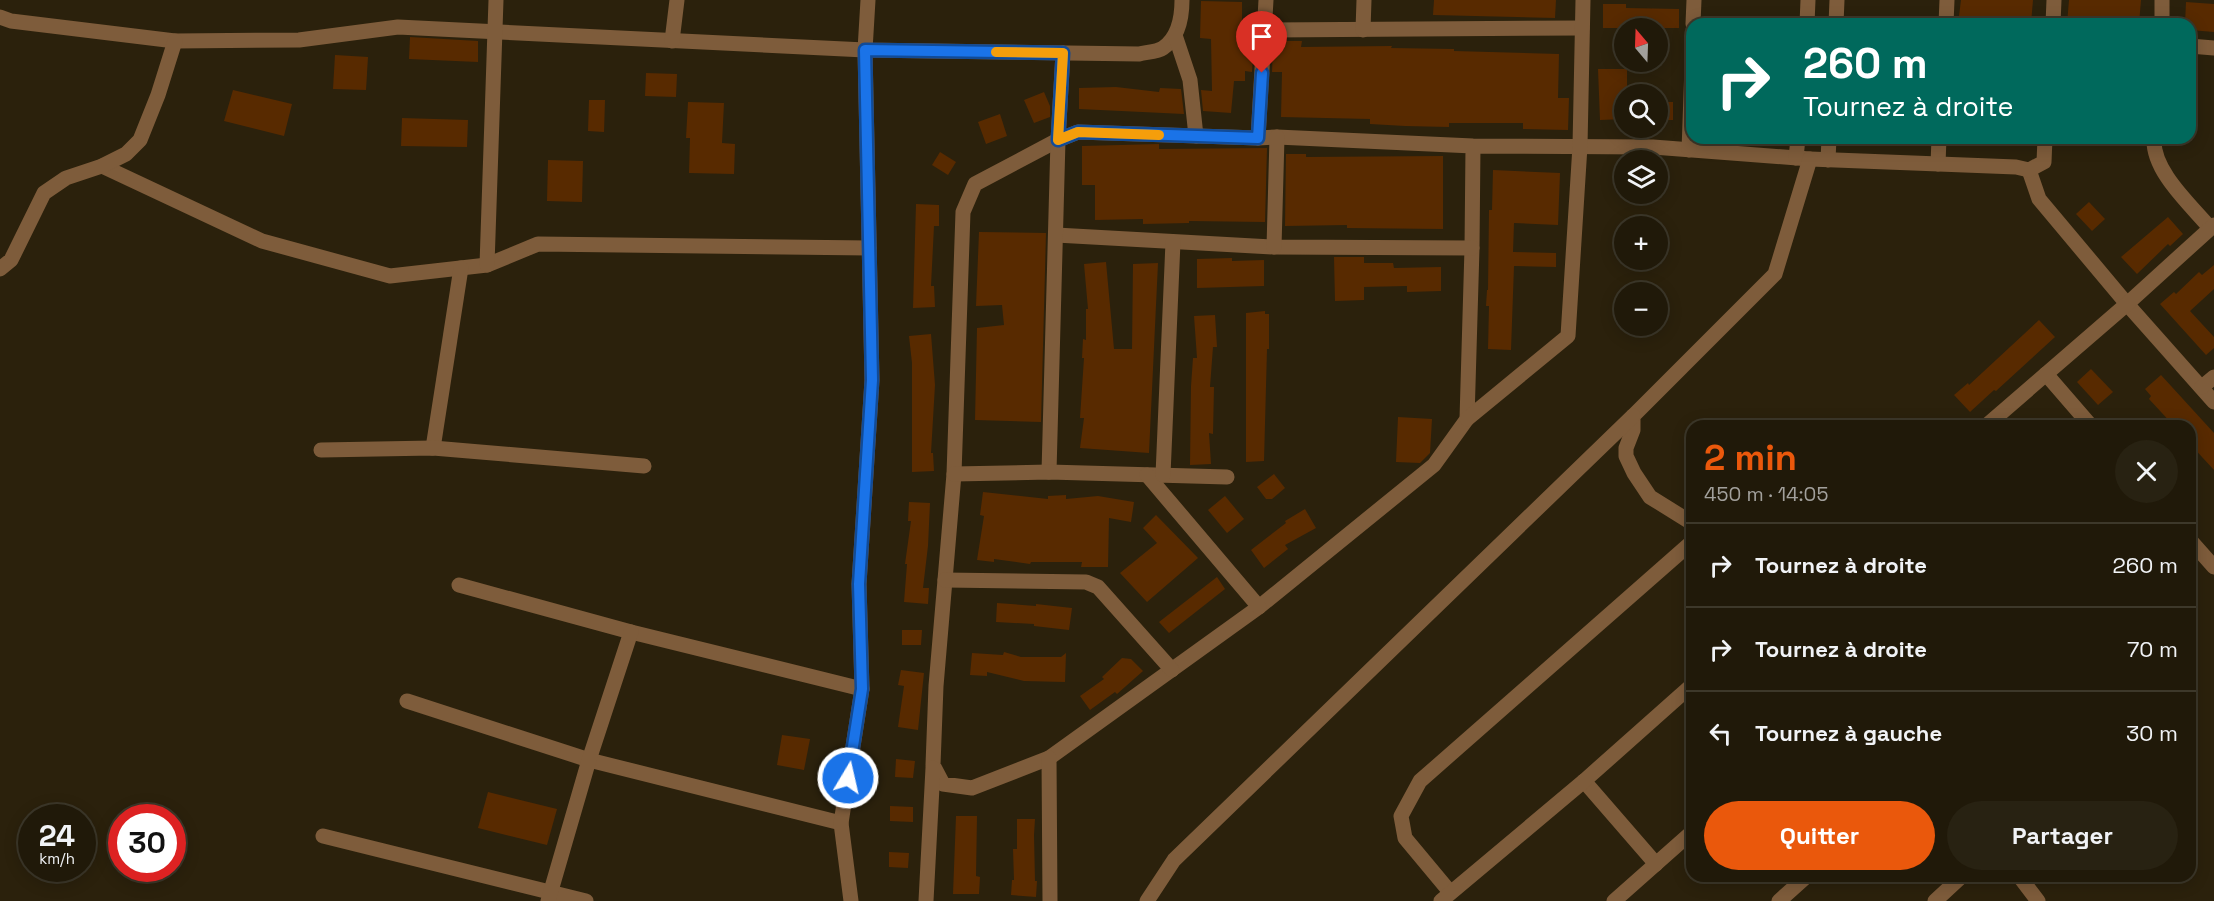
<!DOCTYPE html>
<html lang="fr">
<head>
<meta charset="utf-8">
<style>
	body { margin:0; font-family:"Space Grotesk",sans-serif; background:#282212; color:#f1f3f6; height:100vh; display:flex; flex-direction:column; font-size:22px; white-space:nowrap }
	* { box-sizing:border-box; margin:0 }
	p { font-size:20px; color:#a2a09c }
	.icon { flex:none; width:33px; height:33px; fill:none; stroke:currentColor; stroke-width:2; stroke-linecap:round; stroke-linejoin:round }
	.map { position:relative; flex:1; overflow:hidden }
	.side { position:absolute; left:1686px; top:420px; width:510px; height:462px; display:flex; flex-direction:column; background:#201909; border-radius:18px; box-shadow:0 3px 15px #0003,0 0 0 2px #3d382a }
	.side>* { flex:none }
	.hud { position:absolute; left:1686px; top:18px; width:510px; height:126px; border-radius:18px; box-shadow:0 3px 15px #0003,0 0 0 2px #3d382a; background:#00695c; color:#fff; overflow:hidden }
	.needle { width:39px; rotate:341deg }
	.tools { position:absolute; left:1614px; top:18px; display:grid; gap:12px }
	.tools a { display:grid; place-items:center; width:54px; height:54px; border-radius:50%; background:#201909; box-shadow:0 3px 15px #0003,0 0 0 2px #3d382a; font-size:30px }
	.speed { position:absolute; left:18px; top:804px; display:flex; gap:12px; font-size:30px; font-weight:700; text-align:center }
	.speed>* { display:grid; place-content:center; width:78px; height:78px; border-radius:50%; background:#201909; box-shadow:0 3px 15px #0003,0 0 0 2px #3d382a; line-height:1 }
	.speed small { font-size:15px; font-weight:400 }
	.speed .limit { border:9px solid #d22; background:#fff; color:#111 }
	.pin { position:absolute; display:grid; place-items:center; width:51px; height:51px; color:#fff; margin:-62px -26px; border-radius:50% 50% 50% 0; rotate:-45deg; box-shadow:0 0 6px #0007 }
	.pin .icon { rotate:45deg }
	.me { position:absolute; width:66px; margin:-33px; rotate:9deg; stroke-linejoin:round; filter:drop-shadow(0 0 4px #0008) }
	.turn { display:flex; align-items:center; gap:21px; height:126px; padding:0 18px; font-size:27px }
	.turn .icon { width:78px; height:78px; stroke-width:2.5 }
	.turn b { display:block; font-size:42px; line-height:51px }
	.round { display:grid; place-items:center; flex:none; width:63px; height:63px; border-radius:32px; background:#282212 }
	.headline { display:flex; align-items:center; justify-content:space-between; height:102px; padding:0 18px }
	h1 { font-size:36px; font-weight:600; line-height:45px; color:#ea580c }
	.action { display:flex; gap:12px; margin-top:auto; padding:12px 18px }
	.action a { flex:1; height:69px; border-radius:36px; background:#ea580c; color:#fff; font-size:24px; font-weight:600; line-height:69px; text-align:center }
	.action a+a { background:#282212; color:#f1f3f6 }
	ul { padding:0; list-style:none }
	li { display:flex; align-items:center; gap:18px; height:84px; padding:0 18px; border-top:2px solid #3d382a }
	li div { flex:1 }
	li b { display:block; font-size:22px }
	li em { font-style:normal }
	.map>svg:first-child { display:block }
	.building { fill:#582a00 }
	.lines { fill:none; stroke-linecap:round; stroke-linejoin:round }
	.minor { stroke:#7e5c3b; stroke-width:15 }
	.route-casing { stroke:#114b97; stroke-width:15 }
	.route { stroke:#1a73e8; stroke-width:10 }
	.slow { stroke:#f59e0b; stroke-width:10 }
</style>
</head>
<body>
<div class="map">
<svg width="2214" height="901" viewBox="0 0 2214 901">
	<rect width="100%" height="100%" fill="#2b210c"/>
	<!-- building -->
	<g class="building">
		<path d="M1434,0H1556L1555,18L1433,15Z"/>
		<path d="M1961,0H2033L2031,24H1958Z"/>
		<path d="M2069,0H2141L2139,24H2067Z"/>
		<path d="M1201,1L1242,2V40H1254L1252,72L1245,71V81H1234L1231,113L1203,111L1201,90L1212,91L1211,39L1200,38Z"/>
		<path d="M2186,2L2214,4V32L2190,30V24H2185Z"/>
		<path d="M1603,4H1626V8L1679,9V28H1603Z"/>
		<path d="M410,37L478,41V62L409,59Z"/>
		<path d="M1273,41H1302L1301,47L1392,46L1391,48L1454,49V51L1559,54L1558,98H1569L1568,130L1523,129V123H1449V127L1405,126L1370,124V119L1281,117L1282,72H1272Z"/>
		<path d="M335,55L368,57L366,90L333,89Z"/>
		<path d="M1598,69H1627V90H1624V119L1600,120Z"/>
		<path d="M646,73L677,74L676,97L645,96Z"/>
		<path d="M1116,87L1159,92L1160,88L1181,89L1184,114L1079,109V88Z"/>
		<path d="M233,90L292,104L284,136L224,121Z"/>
		<path d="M1044,92L1050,106V117L1034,123L1024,100Z"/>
		<path d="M589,100H605L604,132L588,131Z"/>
		<path d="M688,102L724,103L722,143L735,144L734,174L689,173L690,138H686Z"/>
		<rect x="1658" y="102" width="15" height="18"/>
		<path d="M1000,114L1007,136L986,144L978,122Z"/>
		<path d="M402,118L468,120L467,147L401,146Z"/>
		<path d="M1159,144V149L1267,148L1265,222L1189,221V223L1143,224V219L1095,220V185H1082V146Z"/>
		<path d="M940,152L956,162L948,175L932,165Z"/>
		<path d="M1286,154H1306V157L1443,156V229L1347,228V225L1285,226Z"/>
		<path d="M548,160L583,161L582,202L547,201Z"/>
		<path d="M1493,170L1560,173L1558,225L1514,223L1513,252L1556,253V267L1514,266L1511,350L1488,349L1489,306H1486L1487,290H1488L1489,210H1492Z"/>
		<path d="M2089,202L2105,219L2092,231L2076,214Z"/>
		<path d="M916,204L939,205V226H934L931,286H934L935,307L913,308Z"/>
		<path d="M2168,217L2183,234L2170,246L2168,244L2137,274L2121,257Z"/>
		<path d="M979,232L1046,233L1041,422L975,420L977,328L1004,325L1002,305L976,306Z"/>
		<path d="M1334,257H1364V263H1393L1394,268L1441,267V291L1407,292V286L1364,287V300L1335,301Z"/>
		<path d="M1232,258V261L1264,260V286L1197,288V259Z"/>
		<path d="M1106,262L1114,349H1132L1133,264L1158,263L1149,453L1080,448L1084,418H1080L1084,358H1082L1083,339L1086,340V309H1088L1084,264Z"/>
		<path d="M2214,265V289L2190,311L2214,337V348L2206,355L2160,304L2174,292L2176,294L2199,272L2202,275Z"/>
		<path d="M1265,311V314H1269V349H1267L1264,461L1246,462V313Z"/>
		<path d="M1215,315L1217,347H1213L1210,387H1214L1213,434L1209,433L1211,464L1190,465L1191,386L1193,358H1197L1194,316Z"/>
		<path d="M2039,320L2055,337L1996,391L1994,390L1970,412L1954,395L1968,383L1969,385Z"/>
		<path d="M931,334L935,385L931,453H933L934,471L912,472V363L909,336Z"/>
		<path d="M2091,369L2113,392L2098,405L2077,382Z"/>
		<path d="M2161,375L2214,433V470L2190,444V426H2174L2149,399L2151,396L2145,389Z"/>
		<path d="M1398,417L1432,419L1430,453L1420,463L1396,462Z"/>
		<path d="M1274,474L1285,488L1272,499H1266L1257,487Z"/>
		<path d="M983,492L1048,499V496L1066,495V499L1098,496L1134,502L1131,522L1109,518L1108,567H1081L1082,562H1031L1030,564L994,559V562L977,560L984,516L980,515Z"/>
		<path d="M1225,496L1244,519L1227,533L1208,510Z"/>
		<path d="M909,502L930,503L928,546L923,588H929L928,604L904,602L907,564H905L911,521H908Z"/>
		<path d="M1305,509L1316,528L1285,545L1288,549L1264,568L1251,550L1286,523L1285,521Z"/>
		<path d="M1156,515L1198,558L1147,602L1120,573L1157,543L1143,528Z"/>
		<path d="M1217,577L1225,589L1169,633L1159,622Z"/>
		<path d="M997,603L1036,606V604L1072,608L1069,630L1034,626V624L996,622Z"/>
		<path d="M902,630H922L921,645H902Z"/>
		<path d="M1004,652L1021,657H1061L1066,653L1065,682L1024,681L987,672V676L970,675L972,653L1003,655Z"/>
		<path d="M1122,658L1131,659L1143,671L1117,694L1115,692L1090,710L1080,696L1104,679L1102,677Z"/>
		<path d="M901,670L924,673L918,730L898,727L904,686L898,685Z"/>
		<path d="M782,735L810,739L804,770L777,765Z"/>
		<path d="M896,759L915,761L913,778L895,777Z"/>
		<path d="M488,792L557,809L547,845L478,828Z"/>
		<path d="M890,806L913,807V822L890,821Z"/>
		<path d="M956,816H977L976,876L980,877L979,894H953Z"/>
		<path d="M1017,819H1035L1034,835L1035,881H1037L1036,897L1011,895L1012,880H1014L1013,849H1017Z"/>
		<path d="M889,852L909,853L908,868L889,867Z"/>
	</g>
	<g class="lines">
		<!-- minor -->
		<g class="minor">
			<path d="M2162,0V24"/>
			<path d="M0,17L11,21L175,41L299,40L398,27L865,50L1139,54C1146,52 1157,52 1163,48C1179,37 1182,18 1182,0"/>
			<path d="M1693,24L1694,0"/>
			<path d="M1807,24L1808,0"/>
			<path d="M1836,24L1837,0"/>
			<path d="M1946,24L1947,0"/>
			<path d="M2053,24L2054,0"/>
			<path d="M1265,30L1582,28"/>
			<path d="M1363,30L1364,0"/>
			<path d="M1175,35L1190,80L1196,136"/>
			<path d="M672,41L677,0"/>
			<path d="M2190,46L2214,48"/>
			<path d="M1258,138L1266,0"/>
			<path d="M2154,138C2152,171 2190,204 2210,228"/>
			<path d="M1473,146L1472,248L1467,419L1434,465L1259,607L1049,758L972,788L943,784L933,765L936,686L954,474L963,212L975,184L1058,140L1078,132L1258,138L1277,137L1473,146L1653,147L1810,159"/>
			<path d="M1689,150L1692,66"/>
			<path d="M1796,158L1798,138"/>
			<path d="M1828,160L1829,138"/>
			<path d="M1938,164L1939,138"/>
			<path d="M102,166L262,241L390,276L487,265L538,244L869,248"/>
			<path d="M2029,170L2039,199L2127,304L2214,402"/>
			<path d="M1056,235L1274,247L1472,248"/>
			<path d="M1274,247L1277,137"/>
			<path d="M487,265L496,0"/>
			<path d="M0,269L11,260L44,193L66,178L102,166L126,154L140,140L158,95L175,41"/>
			<path d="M2046,374L2091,426"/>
			<path d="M2202,387L2214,377"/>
			<path d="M1467,419L1568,336L1580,146L1583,0"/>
			<path d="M1986,426L2127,304L2214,225"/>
			<path d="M433,448L461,268"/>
			<path d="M321,450L433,448L644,466"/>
			<path d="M1049,472L1058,140L1063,53"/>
			<path d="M954,474L1049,472L1227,477"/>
			<path d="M1147,475L1259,607"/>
			<path d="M1163,475L1173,242"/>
			<path d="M1692,523L1650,497L1634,473L1626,456V448L1633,430V416L1775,274L1810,159L2016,167L2029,170L2044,162L2045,138"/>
			<path d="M2190,540L2214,567"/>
			<path d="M945,580L1086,582L1098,587L1172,670"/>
			<path d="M459,585L631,632L862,689"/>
			<path d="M407,701L589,760L841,823"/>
			<path d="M1049,758L1050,901"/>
			<path d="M1584,781L1656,864"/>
			<path d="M323,836L586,901"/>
			<path d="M2019,876L2038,901"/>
			<path d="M1450,892L1405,838L1401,816L1420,781L1692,542"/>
			<path d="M548,901L589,760L631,632"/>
			<path d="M851,901L841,823L862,689L859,584L872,380L865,50L868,0"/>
			<path d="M926,901L933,768"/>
			<path d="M1147,901L1174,860L1633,416"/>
			<path d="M1441,901L1584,781L1692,685"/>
			<path d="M1614,901L1692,832"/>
			<path d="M1779,901L1807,876"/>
			<path d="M1935,901L1962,876"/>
		</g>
	</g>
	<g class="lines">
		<defs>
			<path id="route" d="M848,778L862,689L859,584L872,380L865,50L1063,53L1058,140L1078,132L1258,138L1262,73"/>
		</defs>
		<!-- route casing -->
		<use href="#route" class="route-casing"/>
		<!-- route -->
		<use href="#route" class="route"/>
		<!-- slow -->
		<path class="slow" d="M996,52L1063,53L1058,140L1078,132L1159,135"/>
	</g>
</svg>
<div class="tools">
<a><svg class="needle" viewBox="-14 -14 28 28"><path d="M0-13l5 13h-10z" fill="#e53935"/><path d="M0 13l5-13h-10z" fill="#a2a09c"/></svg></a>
<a><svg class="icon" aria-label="search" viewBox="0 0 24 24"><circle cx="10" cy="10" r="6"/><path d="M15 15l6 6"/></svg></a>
<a><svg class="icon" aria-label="layers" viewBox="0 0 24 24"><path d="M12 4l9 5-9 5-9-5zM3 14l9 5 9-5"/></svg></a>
<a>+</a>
<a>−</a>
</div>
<div class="speed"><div>24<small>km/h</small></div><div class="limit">30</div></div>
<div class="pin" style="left:1262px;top:73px;background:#d93025"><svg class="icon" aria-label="arrive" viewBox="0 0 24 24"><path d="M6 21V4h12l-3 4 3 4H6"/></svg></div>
<svg class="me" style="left:848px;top:778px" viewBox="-20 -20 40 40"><circle r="17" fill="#1a73e8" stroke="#fff" stroke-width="3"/><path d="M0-11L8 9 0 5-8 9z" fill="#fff"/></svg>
<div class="hud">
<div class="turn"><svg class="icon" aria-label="right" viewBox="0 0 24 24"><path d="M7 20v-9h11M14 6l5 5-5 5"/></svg><div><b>260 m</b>Tournez à droite</div></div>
</div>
<section class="side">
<div class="headline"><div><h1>2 min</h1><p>450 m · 14:05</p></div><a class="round"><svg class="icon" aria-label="close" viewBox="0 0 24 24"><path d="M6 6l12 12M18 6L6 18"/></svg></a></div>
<ul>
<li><svg class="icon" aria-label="right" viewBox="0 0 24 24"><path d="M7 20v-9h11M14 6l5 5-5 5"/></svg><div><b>Tournez à droite</b></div><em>260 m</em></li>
<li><svg class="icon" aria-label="right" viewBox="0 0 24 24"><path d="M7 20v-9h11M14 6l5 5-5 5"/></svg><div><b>Tournez à droite</b></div><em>70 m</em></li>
<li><svg class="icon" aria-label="left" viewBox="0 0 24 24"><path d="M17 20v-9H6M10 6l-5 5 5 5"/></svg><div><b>Tournez à gauche</b></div><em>30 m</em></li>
</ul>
<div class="action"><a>Quitter</a><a>Partager</a></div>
</section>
</div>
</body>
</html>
